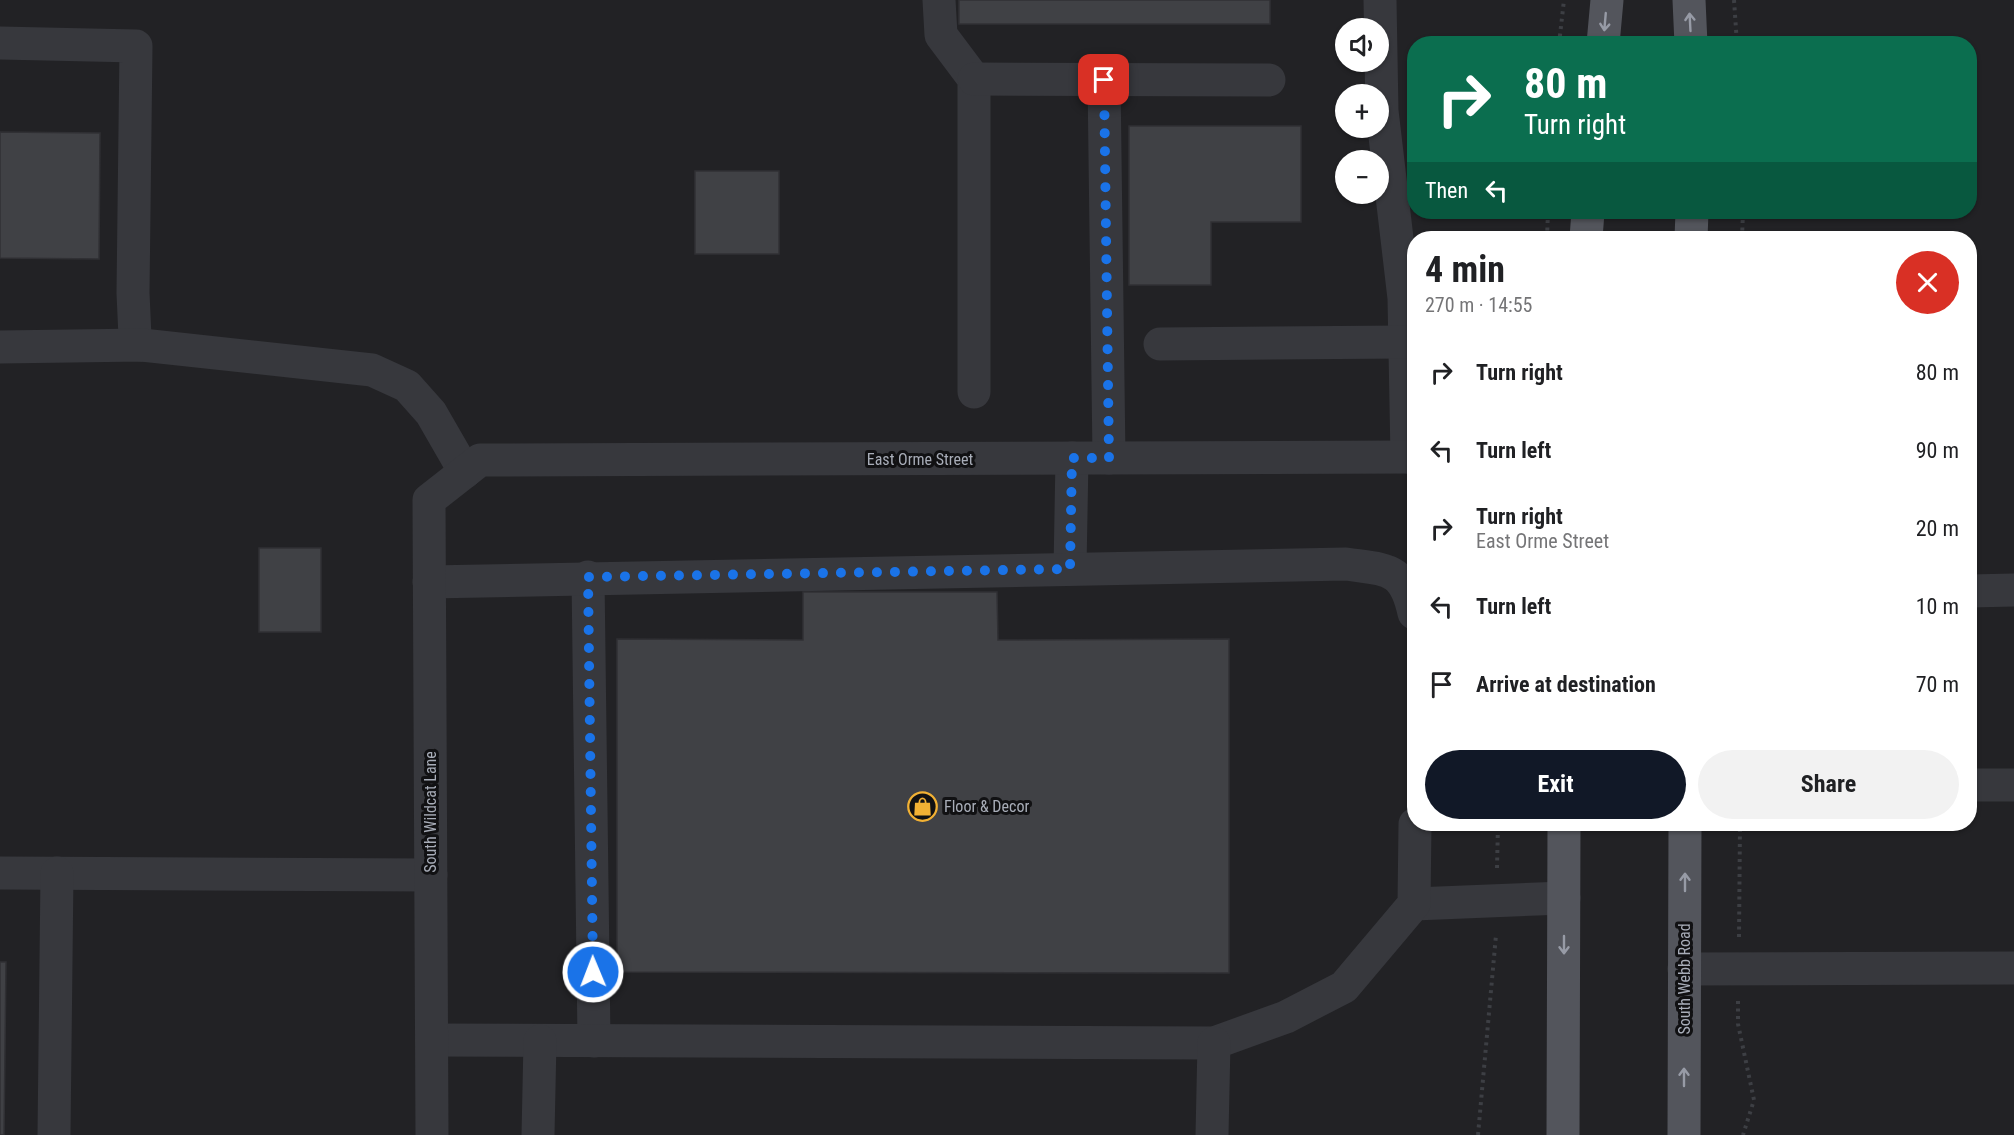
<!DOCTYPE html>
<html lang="en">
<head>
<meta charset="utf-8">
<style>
	body { margin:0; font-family:"Roboto Condensed",sans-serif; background:#f2f2f2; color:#202124; height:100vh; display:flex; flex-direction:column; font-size:22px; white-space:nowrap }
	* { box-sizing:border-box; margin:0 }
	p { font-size:20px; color:#757577 }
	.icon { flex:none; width:33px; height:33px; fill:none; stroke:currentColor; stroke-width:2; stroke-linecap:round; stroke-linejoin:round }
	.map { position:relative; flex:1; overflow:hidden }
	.details { position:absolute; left:1407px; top:231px; width:570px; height:600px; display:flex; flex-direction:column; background:#fff; border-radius:24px; box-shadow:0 2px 4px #0004 }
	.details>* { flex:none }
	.top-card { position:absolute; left:1407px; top:36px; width:570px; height:183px; border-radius:24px; box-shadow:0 2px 4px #0004; background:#0b6e4f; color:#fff; overflow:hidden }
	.fabs { position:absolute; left:1335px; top:18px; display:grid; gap:12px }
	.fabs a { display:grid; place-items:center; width:54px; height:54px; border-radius:50%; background:#fff; box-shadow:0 2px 4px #0004; font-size:30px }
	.pin { position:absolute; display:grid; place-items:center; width:51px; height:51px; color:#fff; margin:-26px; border-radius:12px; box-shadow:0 3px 9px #0006 }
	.me { position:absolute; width:66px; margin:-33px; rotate:359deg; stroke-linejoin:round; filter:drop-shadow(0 0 4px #0008) }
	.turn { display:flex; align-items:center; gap:21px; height:126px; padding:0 18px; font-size:27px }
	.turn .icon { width:78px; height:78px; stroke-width:2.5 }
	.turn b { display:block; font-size:42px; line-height:51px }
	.then { display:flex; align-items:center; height:57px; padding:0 18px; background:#0003; gap:12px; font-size:22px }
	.round { display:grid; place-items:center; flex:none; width:63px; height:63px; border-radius:32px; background:#f2f2f2 }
	.head { display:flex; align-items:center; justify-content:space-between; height:102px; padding:0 18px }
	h1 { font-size:36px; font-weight:700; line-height:45px }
	.button { display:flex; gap:12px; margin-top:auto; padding:12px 18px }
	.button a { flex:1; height:69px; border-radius:36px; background:#111827; color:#fff; font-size:24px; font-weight:700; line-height:69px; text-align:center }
	.button a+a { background:#f2f2f2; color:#202124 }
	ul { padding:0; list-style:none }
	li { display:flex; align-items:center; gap:18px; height:78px; padding:0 18px }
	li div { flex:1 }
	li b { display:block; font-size:22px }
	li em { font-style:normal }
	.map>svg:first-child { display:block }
	.built { fill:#222225; fill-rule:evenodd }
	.building { fill:#404145; stroke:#303034; stroke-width:1.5 }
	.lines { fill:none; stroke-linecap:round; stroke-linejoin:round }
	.path { stroke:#3d3f44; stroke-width:4; stroke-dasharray:3 4.5; stroke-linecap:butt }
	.minor { stroke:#37383d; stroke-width:33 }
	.major { stroke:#53555c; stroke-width:33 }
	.oneway { stroke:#979ba6 }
	.route { stroke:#1a73e8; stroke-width:10; stroke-dasharray:0 18 }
	.labels { text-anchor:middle; stroke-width:6; stroke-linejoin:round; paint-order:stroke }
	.street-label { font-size:16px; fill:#a8adb8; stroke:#111113 }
	.poi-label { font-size:16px; fill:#a8adb8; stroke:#111113; text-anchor:start }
</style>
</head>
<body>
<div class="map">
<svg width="2014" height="1135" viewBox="0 0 2014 1135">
	<rect width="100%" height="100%" fill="#161618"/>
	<!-- built -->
	<path class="built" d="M0,0H2014V1135H0ZM1346,28H1378V62H1346ZM1414,44H1970V212H1414ZM1346,94H1378V128H1346ZM1346,160H1378V194H1346ZM1414,238H1970V824H1414Z"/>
	<!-- building -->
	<g class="building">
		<rect x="959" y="0" width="311" height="24"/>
		<path d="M1129,126H1301V222H1211V285H1129Z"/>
		<path d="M0,132L100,133L99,259L0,258Z"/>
		<rect x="695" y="171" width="84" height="83"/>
		<rect x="259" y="548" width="62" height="84"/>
		<path d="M803,592H997L998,640L1229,639V973L617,972V639L803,640Z"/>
		<path d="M0,962H6L4,1135H0Z"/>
	</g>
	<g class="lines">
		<!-- path -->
		<g class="path">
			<path d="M1734,0L1737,44"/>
			<path d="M1559,44L1564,0"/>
			<path d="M1547,238L1548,212"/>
			<path d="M1742,238L1743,212"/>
			<path d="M1497,868L1498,824"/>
			<path d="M1739,937L1740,824"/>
			<path d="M1738,1001V1024L1754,1100L1743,1135"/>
			<path d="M1478,1135L1496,935"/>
		</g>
		<!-- minor -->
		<g class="minor">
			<path d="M939,0L941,35L974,79V392"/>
			<path d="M1380,0L1382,111L1404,298L1407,457"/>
			<path d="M0,43L136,46L133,293L135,337L142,345"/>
			<path d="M974,79L1269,80"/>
			<path d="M1104,80L1109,458"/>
			<path d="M1160,344L1405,342"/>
			<path d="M0,347L142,345L372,370L407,386L431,413L465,472"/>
			<path d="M1070,569L1072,458"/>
			<path d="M588,577L594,1041"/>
			<path d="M429,582L1346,564C1387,570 1404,567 1414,613"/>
			<path d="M1970,591L2014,590"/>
			<path d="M1970,785H2014"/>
			<path d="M0,873L431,875"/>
			<path d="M1414,904L1564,898"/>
			<path d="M1684,969L2014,968"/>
			<path d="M432,1040L1214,1043L1286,1017L1344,987L1414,904L1415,824"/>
			<path d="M54,1135L57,873"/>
			<path d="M432,1135L429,500L480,460L1414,457"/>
			<path d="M538,1135L540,1041"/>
			<path d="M1212,1135L1214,1043"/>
		</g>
		<!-- major -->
		<g class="major">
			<path d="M1689,0L1691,44"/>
			<path d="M1603,44L1607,0"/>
			<path d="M1586,238L1588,212"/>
			<path d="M1691,238L1692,212"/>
			<path d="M1563,1135L1564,824"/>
			<path d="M1684,1135L1685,824"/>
		</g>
	</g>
	<!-- one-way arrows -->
	<defs><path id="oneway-shaft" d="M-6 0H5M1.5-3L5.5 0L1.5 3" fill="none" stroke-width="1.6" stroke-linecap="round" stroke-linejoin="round" transform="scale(1.5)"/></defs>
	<g class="oneway">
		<use href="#oneway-shaft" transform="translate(1605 22) rotate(95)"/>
		<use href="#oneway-shaft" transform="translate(1690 22) rotate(-93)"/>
		<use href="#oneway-shaft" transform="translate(1685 882) rotate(-90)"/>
		<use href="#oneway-shaft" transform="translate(1564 945) rotate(90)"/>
		<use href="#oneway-shaft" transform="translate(1684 1077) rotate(-90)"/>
	</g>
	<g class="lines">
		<!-- route -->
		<path class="route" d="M593,972L588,577L1070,569L1072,458H1109L1104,80"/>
	</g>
	<!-- icons -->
	<defs>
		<symbol id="shop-ring" viewBox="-11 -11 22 22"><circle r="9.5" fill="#111113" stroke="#f2b134" stroke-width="1.5"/><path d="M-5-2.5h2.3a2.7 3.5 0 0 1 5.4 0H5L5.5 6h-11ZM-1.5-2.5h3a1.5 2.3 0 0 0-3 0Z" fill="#f2b134"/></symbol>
	</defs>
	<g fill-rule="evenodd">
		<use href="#shop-ring" x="906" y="790" width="33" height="33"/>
	</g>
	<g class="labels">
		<!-- street labels -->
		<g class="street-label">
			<text x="920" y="465">East Orme Street</text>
			<text transform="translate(430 812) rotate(-90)" y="6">South Wildcat Lane</text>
			<text transform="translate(1684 979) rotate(-90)" y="6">South Webb Road</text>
		</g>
		<!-- poi labels -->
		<g class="poi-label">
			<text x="944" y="812">Floor &amp; Decor</text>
		</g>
	</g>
</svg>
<div class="fabs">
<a><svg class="icon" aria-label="sound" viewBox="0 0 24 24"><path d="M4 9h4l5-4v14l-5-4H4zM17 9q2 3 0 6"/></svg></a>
<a>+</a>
<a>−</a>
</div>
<div class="pin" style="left:1104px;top:80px;background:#d93025"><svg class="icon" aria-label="arrive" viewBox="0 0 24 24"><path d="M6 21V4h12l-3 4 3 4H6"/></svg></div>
<svg class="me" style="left:593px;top:972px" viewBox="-20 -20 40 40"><circle r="17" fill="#1a73e8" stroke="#fff" stroke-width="3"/><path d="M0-11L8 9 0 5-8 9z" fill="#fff"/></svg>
<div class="top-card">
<div class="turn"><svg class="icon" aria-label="right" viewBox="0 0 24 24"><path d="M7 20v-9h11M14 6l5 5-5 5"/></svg><div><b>80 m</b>Turn right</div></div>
<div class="then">Then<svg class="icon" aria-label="left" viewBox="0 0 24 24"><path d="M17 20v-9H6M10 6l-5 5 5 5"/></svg></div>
</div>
<section class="details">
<div class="head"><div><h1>4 min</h1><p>270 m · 14:55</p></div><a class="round" style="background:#d93025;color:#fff"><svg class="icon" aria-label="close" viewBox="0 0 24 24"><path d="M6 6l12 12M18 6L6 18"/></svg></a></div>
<ul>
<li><svg class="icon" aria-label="right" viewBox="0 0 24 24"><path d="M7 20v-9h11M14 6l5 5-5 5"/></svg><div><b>Turn right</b></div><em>80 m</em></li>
<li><svg class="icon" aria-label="left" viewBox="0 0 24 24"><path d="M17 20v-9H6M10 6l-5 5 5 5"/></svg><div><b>Turn left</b></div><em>90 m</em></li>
<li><svg class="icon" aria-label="right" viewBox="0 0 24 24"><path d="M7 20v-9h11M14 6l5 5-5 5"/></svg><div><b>Turn right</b><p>East Orme Street</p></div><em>20 m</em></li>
<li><svg class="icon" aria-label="left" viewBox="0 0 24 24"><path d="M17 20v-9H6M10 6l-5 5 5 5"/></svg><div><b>Turn left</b></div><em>10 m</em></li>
<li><svg class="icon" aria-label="arrive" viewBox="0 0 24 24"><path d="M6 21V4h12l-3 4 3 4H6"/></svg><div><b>Arrive at destination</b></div><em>70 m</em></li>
</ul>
<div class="button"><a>Exit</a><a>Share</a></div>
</section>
</div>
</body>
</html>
